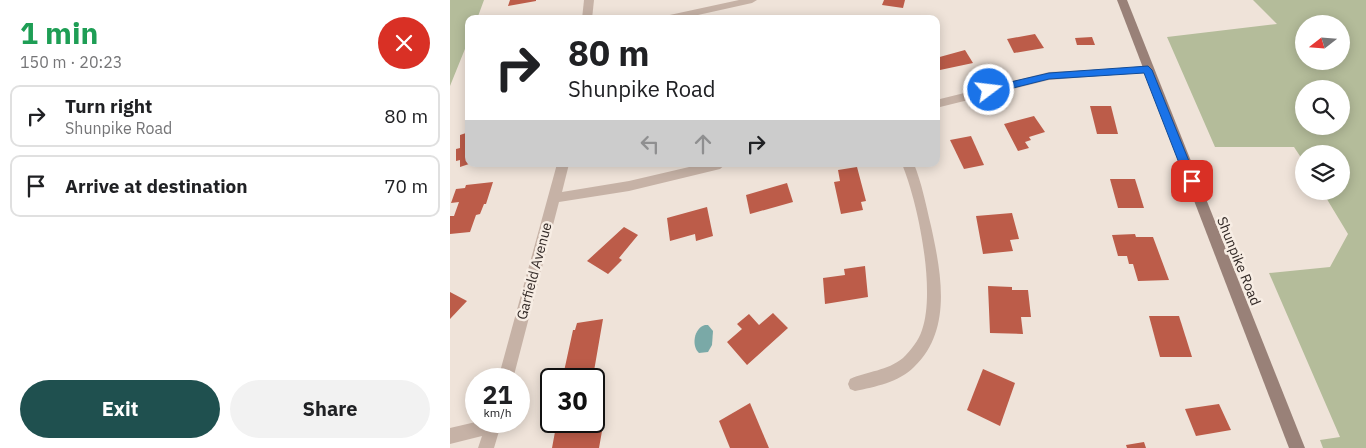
<!DOCTYPE html>
<html lang="en">
<head>
<meta charset="utf-8">
<style>
	body { margin:0; font-family:"IBM Plex Sans",sans-serif; background:#f2f2f2; color:#202124; height:100vh; display:flex; flex-direction:column; font-size:19px; white-space:nowrap }
	* { box-sizing:border-box; margin:0 }
	p { font-size:16px; color:#757577 }
	.icon { flex:none; width:28px; height:28px; fill:none; stroke:currentColor; stroke-width:2; stroke-linecap:round; stroke-linejoin:round }
	.map { position:relative; flex:1; overflow:hidden }
	.side { display:flex; flex-direction:column; background:#fff; width:450px }
	.side>* { flex:none }
	.top-card { position:absolute; left:15px; top:15px; width:475px; height:152px; border-radius:10px; box-shadow:0 2px 12px #0003; background:#fff; color:#202124; overflow:hidden }
	.needle { width:32px; rotate:253deg }
	.controls { position:absolute; left:845px; top:15px; display:grid; gap:10px }
	.controls a { display:grid; place-items:center; width:55px; height:55px; border-radius:50%; background:#fff; box-shadow:0 2px 12px #0003; font-size:25px }
	.speed { position:absolute; left:15px; top:368px; display:flex; gap:10px; font-size:25px; font-weight:700; text-align:center }
	.speed>* { display:grid; place-content:center; width:65px; height:65px; border-radius:50%; background:#fff; box-shadow:0 2px 12px #0003; line-height:1 }
	.speed small { font-size:12px; font-weight:400 }
	.speed .limit { border:2px solid #111; border-radius:8px; background:#fff; color:#111 }
	.pin { position:absolute; display:grid; place-items:center; width:42px; height:42px; color:#fff; margin:-21px; border-radius:10px; box-shadow:0 2px 8px #0006 }
	.me { position:absolute; width:55px; margin:-28px; rotate:75deg; stroke-linejoin:round; filter:drop-shadow(0 0 4px #0008) }
	.turn { display:flex; align-items:center; gap:18px; height:105px; padding:0 20px; font-size:22px }
	.turn .icon { width:65px; height:65px; stroke-width:2.5 }
	.turn b { display:block; font-size:35px; line-height:42px }
	.lanes { display:flex; align-items:center; height:48px; padding:0 20px; background:#0003; justify-content:center; gap:25px; direction:ltr }
	.lanes .off { opacity:.35 }
	.round { display:grid; place-items:center; flex:none; width:52px; height:52px; border-radius:26px; background:#f2f2f2 }
	.head { display:flex; align-items:center; justify-content:space-between; height:85px; padding:0 20px }
	h1 { font-size:30px; font-weight:700; line-height:38px; color:#1e9e55 }
	.button { display:flex; gap:10px; margin-top:auto; padding:10px 20px }
	.button a { flex:1; height:58px; border-radius:30px; background:#1f504f; color:#fff; font-size:20px; font-weight:700; line-height:58px; text-align:center }
	.button a+a { background:#f2f2f2; color:#202124 }
	ul { padding:0; list-style:none }
	li { display:flex; align-items:center; gap:15px; height:62px; margin:0 10px 8px; padding:0 10px; border:2px solid #e0e0e0; border-radius:10px }
	li div { flex:1 }
	li b { display:block; font-size:19px }
	li em { font-style:normal }
	main { display:flex; flex:1; min-height:0 }
	.map>svg:first-child { display:block }
	.green { fill:#b4bc9a; fill-rule:evenodd }
	.water { fill:#7aa9a7 }
	.building { fill:#bc5c49 }
	.lines { fill:none; stroke-linecap:round; stroke-linejoin:round }
	.street { fill:#c6b2a6; fill-rule:evenodd }
	.secondary { fill:#998178; fill-rule:evenodd }
	.route { fill:#1a73e8; stroke:#114b97 }
	.labels { text-anchor:middle; stroke-width:5; stroke-linejoin:round; paint-order:stroke }
	.street-label { font-size:14px; fill:#322926; stroke:#f7ede4 }
</style>
</head>
<body>
<main>
<section class="side">
<div class="head"><div><h1>1 min</h1><p>150 m · 20:23</p></div><a class="round" style="background:#d93025;color:#fff"><svg class="icon" aria-label="close" viewBox="0 0 24 24"><path d="M6 6l12 12M18 6L6 18"/></svg></a></div>
<ul>
<li><svg class="icon" aria-label="right" viewBox="0 0 24 24"><path d="M7 20v-9h11M14 6l5 5-5 5"/></svg><div><b>Turn right</b><p>Shunpike Road</p></div><em>80 m</em></li>
<li><svg class="icon" aria-label="arrive" viewBox="0 0 24 24"><path d="M6 21V4h12l-3 4 3 4H6"/></svg><div><b>Arrive at destination</b></div><em>70 m</em></li>
</ul>
<div class="button"><a>Exit</a><a>Share</a></div>
</section>
<div class="map">
<svg width="916" height="448" viewBox="0 0 916 448">
	<rect width="100%" height="100%" fill="#efe3d9"/>
	<!-- green -->
	<g class="green">
		<path d="M0,0H34L27,19H19V39L0,86Z"/>
		<path d="M803,0H916V448H873L870,440L890,437L819,273L880,267L898,234L872,191H891V154H854V162L844,147H765L717,37L827,24ZM854,24H891V61H854ZM854,89H891V126H854Z"/>
	</g>
	<!-- water -->
	<path class="water" d="M255,325H258L263,331L262,345L258,352L249,353C241,346 244,328 255,325Z"/>
	<!-- building -->
	<g class="building">
		<path d="M60,0H86V1L58,6Z"/>
		<path d="M434,0H455L453,8L432,5Z"/>
		<path d="M585,34L594,48L564,53L557,39Z"/>
		<path d="M642,37L645,45H627L625,38Z"/>
		<path d="M515,50L523,63L490,70L486,64V58Z"/>
		<path d="M640,106H661L668,134H647Z"/>
		<path d="M584,116L595,132L579,137L581,140L575,142L579,148L568,151L554,124Z"/>
		<path d="M19,132V164L10,167V160L6,161V149L10,148V135Z"/>
		<path d="M521,136L534,165L514,169L500,140Z"/>
		<path d="M407,167L416,201L411,202L413,210L391,214L384,182L390,181L388,170Z"/>
		<path d="M660,179H685L694,208H668Z"/>
		<path d="M43,182L36,204H34L30,214L26,215L20,232L0,234V216H4L9,202L1,203L6,189L15,188L16,185Z"/>
		<path d="M337,183L343,202L300,214L296,195Z"/>
		<path d="M257,207L263,236L246,241L245,234L220,241L217,218Z"/>
		<path d="M562,213L569,239L560,240L563,251L533,254L526,216Z"/>
		<path d="M174,227L188,235L169,258L172,260L158,274L137,261Z"/>
		<path d="M685,234L686,237H703L719,280L688,281L683,264H679L677,256H668L662,235Z"/>
		<path d="M415,266L418,297L375,304L373,278L395,275L394,269Z"/>
		<path d="M538,286L562,287V290H578L581,317H571L573,334L540,333Z"/>
		<path d="M0,292L17,301L0,319Z"/>
		<path d="M323,313L338,328L297,365L277,342L292,329L287,324L299,314L309,325Z"/>
		<path d="M699,316H729L742,357H710Z"/>
		<path d="M153,319L144,371L113,376L123,330H125L127,323Z"/>
		<path d="M533,369L565,383L550,426L517,410Z"/>
		<path d="M300,403L319,448H280L269,421Z"/>
		<path d="M769,404L781,430L746,436L735,409Z"/>
		<path d="M155,414L149,448H102L107,421H144V416Z"/>
		<path d="M694,442L696,448H677L676,445Z"/>
	</g>
	<g class="lines">
		<!-- street -->
		<g class="street">
			<path d="M134,0H144L142,19H132Z"/>
			<path d="M289,0H307L302,3L230,19H210L215,16Z"/>
			<path d="M698,67L702,68V72L599,80L486,108V100L599,72Z"/>
			<path d="M107,164H119L112,192L179,181L252,164H276L270,169L179,191L109,202L63,379H48Z"/>
			<path d="M452,164H464C472,184 476,205 481,226C491,272 503,330 464,367C449,382 425,387 405,391L400,389L398,384L400,379C418,371 437,371 453,358C461,350 469,340 472,330C486,290 468,203 452,164Z"/>
			<path d="M30,421H52L44,448H28L32,436L0,444V428Z"/>
		</g>
		<!-- secondary -->
		<path class="secondary" d="M667,0H677L855,448H839Z"/>
	</g>
	<!-- route -->
	<path class="route" d="M698,66L702,70L747,181L746,184L742,185L736,181L694,73L599,79L539,94L534,90L539,87L599,73Z"/>
	<g class="labels">
		<!-- street labels -->
		<g class="street-label">
			<text transform="translate(789 261) rotate(68)" y="5">Shunpike Road</text>
			<text transform="translate(84 271) rotate(-75)" y="5">Garfield Avenue</text>
		</g>
	</g>
</svg>
<div class="controls">
<a><svg class="needle" viewBox="-14 -14 28 28"><path d="M0-13l5 13h-10z" fill="#e53935"/><path d="M0 13l5-13h-10z" fill="#757577"/></svg></a>
<a><svg class="icon" aria-label="search" viewBox="0 0 24 24"><circle cx="10" cy="10" r="6"/><path d="M15 15l6 6"/></svg></a>
<a><svg class="icon" aria-label="layers" viewBox="0 0 24 24"><path d="M12 4l9 5-9 5-9-5zM3 14l9 5 9-5"/></svg></a>
</div>
<div class="speed"><div>21<small>km/h</small></div><div class="limit">30</div></div>
<div class="pin" style="left:742px;top:181px;background:#d93025"><svg class="icon" aria-label="arrive" viewBox="0 0 24 24"><path d="M6 21V4h12l-3 4 3 4H6"/></svg></div>
<svg class="me" style="left:539px;top:90px" viewBox="-20 -20 40 40"><circle r="17" fill="#1a73e8" stroke="#fff" stroke-width="3"/><path d="M0-11L8 9 0 5-8 9z" fill="#fff"/></svg>
<div class="top-card">
<div class="turn"><svg class="icon" aria-label="right" viewBox="0 0 24 24"><path d="M7 20v-9h11M14 6l5 5-5 5"/></svg><div><b>80 m</b>Shunpike Road</div></div>
<div class="lanes"><svg class="icon off" aria-label="left" viewBox="0 0 24 24"><path d="M17 20v-9H6M10 6l-5 5 5 5"/></svg><svg class="icon off" aria-label="ahead" viewBox="0 0 24 24"><path d="M12 20V5M6 11l6-6 6 6"/></svg><svg class="icon" aria-label="right" viewBox="0 0 24 24"><path d="M7 20v-9h11M14 6l5 5-5 5"/></svg></div>
</div>
</div>
</main>
</body>
</html>
